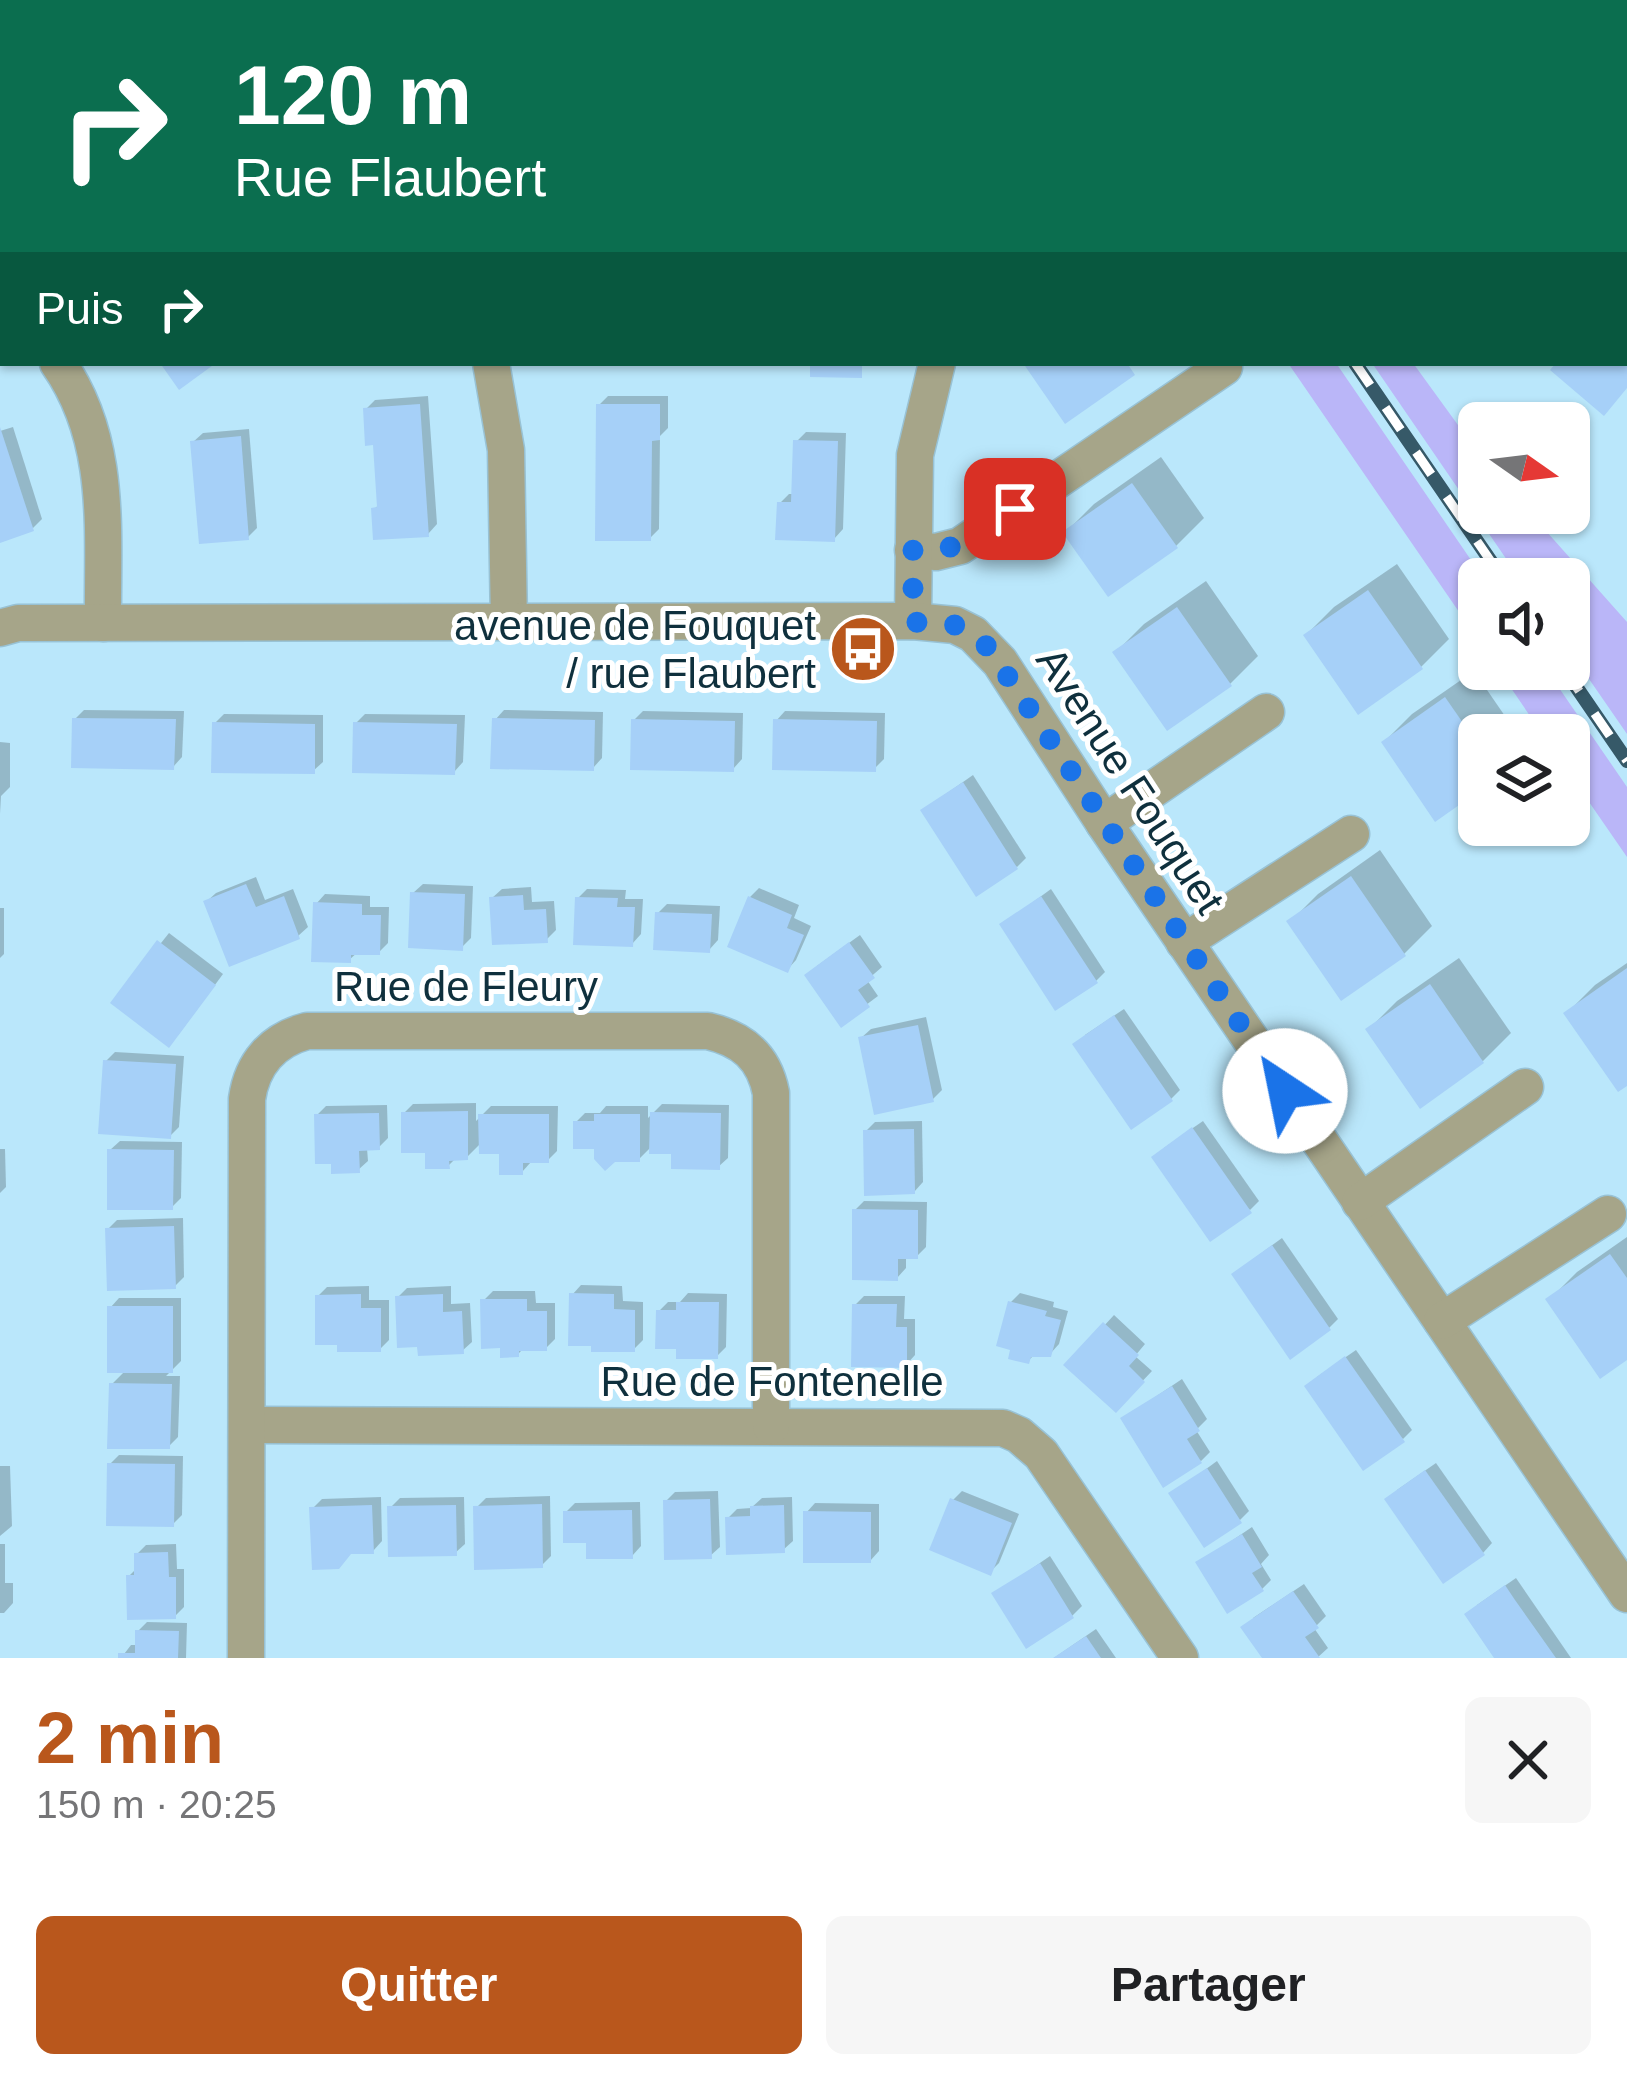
<!DOCTYPE html>
<html lang="fr">
<head>
<meta charset="utf-8">
<style>
	body { margin:0; font-family:Helvetica,sans-serif; background:#f6f6f6; color:#202124; height:100vh; display:flex; flex-direction:column; font-size:45px; white-space:nowrap }
	* { box-sizing:border-box; margin:0 }
	p { font-size:39px; color:#757577 }
	.icon { flex:none; width:66px; height:66px; fill:none; stroke:currentColor; stroke-width:2; stroke-linecap:round; stroke-linejoin:round }
	.map { position:relative; height:1658px; overflow:hidden }
	.details { display:flex; flex-direction:column; background:#fff; flex:1 }
	.details>* { flex:none }
	.hud { position:absolute; left:0px; top:0px; width:1629px; height:366px; box-shadow:0 3px 9px #0004; background:#0b6e4f; color:#fff; overflow:hidden }
	.needle { width:78px; rotate:104deg }
	.controls { position:absolute; left:1458px; top:402px; display:grid; gap:24px }
	.controls a { display:grid; place-items:center; width:132px; height:132px; border-radius:18px; background:#fff; box-shadow:0 3px 9px #0004; font-size:60px }
	.pin { position:absolute; display:grid; place-items:center; width:102px; height:102px; color:#fff; margin:-51px; border-radius:24px; box-shadow:0 6px 18px #0006 }
	.me { position:absolute; width:132px; margin:-66px; rotate:326deg; stroke-linejoin:round; filter:drop-shadow(0 0 9px #0008) }
	.turn { display:flex; align-items:center; gap:42px; height:252px; padding:0 36px; font-size:54px }
	.turn .icon { width:156px; height:156px; stroke-width:2.5 }
	.turn b { display:block; font-size:84px; line-height:102px }
	.then { display:flex; align-items:center; height:114px; padding:0 36px; background:#0003; gap:24px; font-size:45px }
	.round { display:grid; place-items:center; flex:none; width:126px; height:126px; border-radius:18px; background:#f6f6f6 }
	.head { display:flex; align-items:center; justify-content:space-between; height:204px; padding:0 36px }
	h1 { font-size:72px; font-weight:700; line-height:90px; color:#b9571c }
	.action { display:flex; gap:24px; margin-top:auto; padding:24px 36px }
	.action a { flex:1; height:138px; border-radius:18px; background:#b9571c; color:#fff; font-size:48px; font-weight:700; line-height:138px; text-align:center }
	.action a+a { background:#f6f6f6; color:#202124 }
	.map>svg:first-child { display:block }
	.green { fill:#bab6f8 }
	.shadow { fill:#0003 }
	.building { fill:#a6d0f8 }
	.lines { fill:none; stroke-linecap:round; stroke-linejoin:round }
	.minor-casing { stroke:#98c2d5; stroke-width:39 }
	.minor { stroke:#a6a589; stroke-width:36 }
	.rail-casing { stroke:#365968; stroke-width:14 }
	.rail { stroke:#fff; stroke-width:9; stroke-dasharray:27; stroke-linecap:butt }
	.route { stroke:#1a73e8; stroke-width:21; stroke-dasharray:0 37.8 }
	.labels { text-anchor:middle; stroke-width:10; stroke-linejoin:round; paint-order:stroke }
	.poi-label { font-size:42px; fill:#0f303d; stroke:#fff; text-anchor:end }
	.street-label { font-size:42px; fill:#0f303d; stroke:#fff }
</style>
</head>
<body>
<div class="map">
<svg width="1627" height="1658" viewBox="0 0 1627 1658">
	<rect width="100%" height="100%" fill="#bae7fb"/>
	<!-- green -->
	<g class="green">
		<path d="M1288,363H1336L1484,579H1479V641Z"/>
		<path d="M1372,363H1413L1479,454V513H1530L1627,622V734L1569,650V579H1520Z"/>
		<path d="M1498,669H1546L1627,787V857L1569,773V735H1543Z"/>
	</g>
	<!-- shadow -->
	<g class="shadow">
		<path d="M123,0H181L177,3Z"/>
		<path d="M391,0H469L466,3Z"/>
		<path d="M877,0H953L955,3H879Z"/>
		<path d="M0,71L3,75L0,122Z"/>
		<path d="M428,396L437,524L428,534L374,509L380,504L375,442L366,409L375,400Z"/>
		<path d="M608,396H668V428L660,436L659,529L650,538L599,405Z"/>
		<path d="M13,427L42,519L32,529L0,539V431Z"/>
		<path d="M249,429L257,528L248,537L193,442L203,433Z"/>
		<path d="M806,432L846,433L843,529L834,539L780,503L789,494H794L796,442Z"/>
		<path d="M1161,457L1204,518L1176,546L1066,532L1094,504Z"/>
		<path d="M1397,564L1449,639L1421,667L1306,635L1334,607Z"/>
		<path d="M1206,581L1258,656L1230,684L1116,652L1144,624Z"/>
		<path d="M1474,671L1518,735H1479V787L1384,742L1412,714Z"/>
		<path d="M84,710L184,711L182,757L173,767L75,719Z"/>
		<path d="M504,710L603,712L602,758L593,768L495,720Z"/>
		<path d="M643,711L743,713L742,759L733,769L634,720Z"/>
		<path d="M785,711L885,713L884,759L874,769L776,721Z"/>
		<path d="M224,714L323,715V762L313,771L215,723Z"/>
		<path d="M365,714L465,715L463,762L454,772L356,723Z"/>
		<path d="M0,742L10,743V787L1,796L0,814Z"/>
		<path d="M973,775L1026,858L1017,867L923,810Z"/>
		<path d="M1380,850L1432,926L1404,954L1290,922L1318,894Z"/>
		<path d="M256,877L265,900L293,889L308,927L298,936L206,902L216,893Z"/>
		<path d="M423,884L473,886L471,938L461,948L413,893Z"/>
		<path d="M531,887L532,902L554,901L556,930L546,940L492,898L502,889Z"/>
		<path d="M759,888L799,905L794,918L811,926L796,960L787,970L750,897Z"/>
		<path d="M587,889L626,890L625,899H643L641,934L632,944L578,898Z"/>
		<path d="M1051,889L1105,972L1096,981L1003,924Z"/>
		<path d="M325,894L370,896V907H389L388,943L379,952H358L349,960L316,904Z"/>
		<path d="M667,904L720,906L718,940L709,950L658,913Z"/>
		<path d="M0,908H4V954L0,958Z"/>
		<path d="M169,933L223,974L178,1035L114,1002Z"/>
		<path d="M860,935L882,967L867,980L878,996L842,1023L817,966Z"/>
		<path d="M1459,958L1511,1033L1483,1061L1369,1029L1397,1001Z"/>
		<path d="M1627,963V1082L1567,1013L1595,985Z"/>
		<path d="M1124,1009L1180,1090L1171,1099L1085,1035Z"/>
		<path d="M926,1017L942,1090L932,1100L861,1038L871,1029Z"/>
		<path d="M115,1052L184,1056L179,1127L170,1136L106,1061Z"/>
		<path d="M476,1103V1121L491,1106H558L557,1151L548,1160L531,1162L522,1172L502,1151L482,1142L467,1157H457L448,1166L428,1150L404,1113L413,1104Z"/>
		<path d="M662,1104L729,1105L728,1158L718,1167L652,1146L639,1159L597,1146L576,1122L585,1113H600L606,1106H648V1118Z"/>
		<path d="M387,1105L388,1138L379,1147L367,1148L368,1161L358,1170L317,1115L326,1106Z"/>
		<path d="M922,1121L923,1182L914,1192L866,1131L875,1122Z"/>
		<path d="M1203,1121L1259,1201L1250,1210L1164,1148Z"/>
		<path d="M120,1141L182,1142L181,1198L172,1207L110,1150Z"/>
		<path d="M0,1149H5L6,1187L0,1193Z"/>
		<path d="M864,1201L927,1202L926,1247L917,1256H906V1268L897,1278L855,1210Z"/>
		<path d="M183,1218L184,1277L175,1286L108,1229L117,1220Z"/>
		<path d="M1627,1237V1356L1549,1300L1577,1272Z"/>
		<path d="M1282,1238L1338,1319L1329,1328L1244,1266Z"/>
		<path d="M581,1285L622,1286L623,1301L643,1302V1340L634,1349L572,1295Z"/>
		<path d="M369,1286V1300H389V1340L380,1349L318,1296L327,1287Z"/>
		<path d="M451,1286V1304L470,1303L472,1342L462,1351L398,1297L407,1288Z"/>
		<path d="M493,1291H535L536,1303H555V1339L546,1348H524L518,1354L483,1301Z"/>
		<path d="M688,1293L727,1294L726,1347L717,1356L659,1311L668,1302H680Z"/>
		<path d="M1020,1293L1054,1302L1053,1307L1068,1311L1059,1344L1050,1354H1035L1028,1361L1010,1303Z"/>
		<path d="M864,1296H905L904,1319H915V1355L906,1365L855,1305Z"/>
		<path d="M119,1298H181V1361L166,1376H180L178,1437L169,1446L112,1384L126,1370L110,1308Z"/>
		<path d="M1114,1315L1145,1344L1135,1356L1152,1371L1116,1409L1068,1365Z"/>
		<path d="M1356,1350L1412,1430L1403,1439L1317,1377Z"/>
		<path d="M1182,1379L1207,1419L1196,1430L1210,1452L1201,1461L1124,1418Z"/>
		<path d="M119,1455L183,1456L182,1515L173,1524L110,1464Z"/>
		<path d="M1217,1461L1249,1511L1240,1520L1172,1494Z"/>
		<path d="M1436,1463L1492,1543L1483,1553L1397,1490Z"/>
		<path d="M0,1466H10L12,1526L0,1536Z"/>
		<path d="M718,1491L720,1547L710,1556L666,1501L675,1492Z"/>
		<path d="M962,1491L1019,1514L999,1563L990,1572L953,1500Z"/>
		<path d="M550,1496L551,1556L542,1565L476,1508L486,1498Z"/>
		<path d="M381,1497L382,1541L373,1551L312,1509L322,1499Z"/>
		<path d="M464,1497L465,1544L455,1553L390,1508L400,1498Z"/>
		<path d="M792,1497L793,1541L783,1550L728,1518L737,1509L751,1508L762,1498Z"/>
		<path d="M640,1502L641,1546L632,1556L566,1512L575,1503Z"/>
		<path d="M815,1503L879,1504V1551L870,1561L806,1513Z"/>
		<path d="M1252,1527L1269,1555L1261,1564L1271,1580L1262,1589L1199,1563Z"/>
		<path d="M0,1544H5V1583H13V1603L4,1613H0Z"/>
		<path d="M176,1544L177,1569H184V1607L175,1616L129,1576L137,1568V1554L146,1545Z"/>
		<path d="M1050,1556L1082,1606L1072,1616L995,1594Z"/>
		<path d="M1516,1578L1571,1658H1498L1477,1605Z"/>
		<path d="M1304,1584L1326,1616L1314,1628L1328,1648L1317,1658H1266L1253,1618Z"/>
		<path d="M147,1622L187,1623L186,1658H121L131,1645H138V1631Z"/>
		<path d="M1096,1629L1116,1658H1054Z"/>
	</g>
	<!-- building -->
	<g class="building">
		<path d="M160,363H216L179,390Z"/>
		<path d="M810,363H862V378L810,377Z"/>
		<path d="M1023,363H1127L1135,375L1065,424Z"/>
		<path d="M1556,363H1627V388L1604,416L1550,370Z"/>
		<path d="M420,404L429,537L373,540L371,508L377,507L373,445L365,446L363,408Z"/>
		<path d="M596,404H660V440L652,441L651,541H595Z"/>
		<path d="M0,427L34,531L0,543Z"/>
		<path d="M241,436L249,540L199,544L190,441Z"/>
		<path d="M793,440L838,441L835,542L775,540L777,502H791Z"/>
		<path d="M1132,483L1178,548L1108,597L1062,532Z"/>
		<path d="M1368,590L1423,669L1358,715L1303,635Z"/>
		<path d="M1177,607L1232,686L1167,731L1112,652Z"/>
		<path d="M1445,697L1479,746V791L1435,822L1381,742Z"/>
		<path d="M72,718L176,719L174,770L71,768Z"/>
		<path d="M492,718L595,720L594,771L490,769Z"/>
		<path d="M631,719L735,721L734,772L630,770Z"/>
		<path d="M773,719L877,721L876,772L772,770Z"/>
		<path d="M212,722L315,724V774L211,773Z"/>
		<path d="M353,722L457,724L455,775L352,773Z"/>
		<path d="M963,782L1018,869L976,897L920,810Z"/>
		<path d="M1351,876L1406,956L1341,1001L1286,921Z"/>
		<path d="M246,884L256,907L284,896L300,939L229,967L203,901Z"/>
		<path d="M410,892L465,894L463,951L408,948Z"/>
		<path d="M523,895L524,910L546,909L548,943L492,945L489,897Z"/>
		<path d="M748,896L792,915L787,928L804,935L788,973L727,947Z"/>
		<path d="M1041,896L1098,983L1055,1011L999,924Z"/>
		<path d="M575,897L618,898L617,907H635L633,947L573,945Z"/>
		<path d="M313,902L362,904V915H381L380,955H351V963L311,962Z"/>
		<path d="M655,912L712,914L710,953L653,950Z"/>
		<path d="M157,940L216,985L169,1048L110,1003Z"/>
		<path d="M849,942L875,978L858,990L870,1007L841,1028L804,975Z"/>
		<path d="M1627,968V1086L1618,1092L1563,1013Z"/>
		<path d="M1430,984L1484,1063L1420,1109L1365,1029Z"/>
		<path d="M1114,1015L1173,1101L1131,1130L1072,1044Z"/>
		<path d="M918,1025L934,1102L874,1115L858,1037Z"/>
		<path d="M103,1060L176,1064L171,1139L98,1134Z"/>
		<path d="M468,1111V1160L449,1161L450,1169H425V1153H401V1112Z"/>
		<path d="M650,1112L721,1113L720,1170L671,1169V1154H649Z"/>
		<path d="M379,1113L380,1150L359,1151L360,1173L331,1174V1164H315L314,1114Z"/>
		<path d="M478,1114H549V1163H523V1175H499V1154H479Z"/>
		<path d="M594,1114H640V1162H615L605,1171L594,1159V1149H573V1121H594Z"/>
		<path d="M1192,1127L1252,1213L1210,1242L1151,1157Z"/>
		<path d="M914,1129L915,1194L864,1196L863,1130Z"/>
		<path d="M107,1149L174,1150L173,1210H107Z"/>
		<path d="M852,1209L918,1210V1259H898V1281L852,1280Z"/>
		<path d="M174,1226L176,1289L107,1291L105,1228Z"/>
		<path d="M1272,1245L1331,1330L1290,1360L1231,1274Z"/>
		<path d="M1610,1254L1627,1278V1360L1600,1379L1545,1299Z"/>
		<path d="M569,1293L614,1294V1309L635,1310V1352H591V1346H568Z"/>
		<path d="M361,1294V1308H381V1352H337V1345H315V1295Z"/>
		<path d="M443,1294V1312L462,1311L464,1354L418,1356L417,1347L397,1348L395,1296Z"/>
		<path d="M480,1299H527V1311H547V1351H519V1357L500,1358V1348L481,1349Z"/>
		<path d="M1008,1301L1047,1311L1045,1316L1061,1320L1051,1357H1031L1029,1364L1008,1359L1010,1350L996,1346Z"/>
		<path d="M676,1302H719L718,1359H676V1349H655L656,1310H676Z"/>
		<path d="M852,1304H897L896,1327H907V1368L851,1367Z"/>
		<rect x="107" y="1306" width="66" height="67"/>
		<path d="M1103,1322L1139,1355L1129,1366L1145,1382L1116,1413L1063,1365Z"/>
		<path d="M1345,1356L1405,1442L1363,1471L1304,1386Z"/>
		<path d="M109,1383L172,1384L170,1449H107Z"/>
		<path d="M1172,1386L1200,1431L1187,1439L1202,1463L1163,1488L1120,1418Z"/>
		<path d="M107,1463L175,1464L174,1527L106,1526Z"/>
		<path d="M1207,1468L1242,1523L1204,1548L1168,1493Z"/>
		<path d="M1425,1470L1485,1555L1443,1584L1384,1499Z"/>
		<path d="M950,1498L1012,1523L991,1576L929,1550Z"/>
		<path d="M710,1499L712,1559L664,1560L663,1500Z"/>
		<path d="M542,1504L543,1568L474,1570L473,1506Z"/>
		<path d="M372,1505L374,1554H351L339,1569L312,1570L309,1507Z"/>
		<path d="M456,1505L457,1556L388,1557L387,1506Z"/>
		<path d="M784,1505L785,1553L726,1555L725,1517L750,1516V1506Z"/>
		<path d="M632,1510L633,1559H586V1543H563V1511Z"/>
		<path d="M803,1511L871,1512V1563H803Z"/>
		<path d="M1242,1534L1262,1567L1252,1573L1264,1591L1227,1614L1195,1562Z"/>
		<path d="M168,1552L169,1577H176V1619L127,1620L126,1575H134V1553Z"/>
		<path d="M1040,1563L1074,1618L1026,1649L991,1593Z"/>
		<path d="M1505,1585L1515,1600L1556,1658H1494L1464,1614Z"/>
		<path d="M1293,1591L1319,1628L1305,1637L1320,1658H1262L1240,1627Z"/>
		<path d="M135,1630L179,1631L178,1658H118V1653H135Z"/>
		<path d="M1086,1636L1101,1658H1053Z"/>
	</g>
	<g class="lines">
		<defs>
			<g id="minor">
				<path d="M282,0L285,3"/>
				<path d="M781,0L783,3"/>
				<path d="M1526,0L1528,3"/>
				<path d="M1626,146L1627,148"/>
				<path d="M0,294L3,297"/>
				<path d="M58,363C113,441 102,533 103,623"/>
				<path d="M491,363L506,450L509,624"/>
				<path d="M913,550L936,552L960,546L1224,367"/>
				<path d="M913,621L915,455L937,363"/>
				<path d="M0,628L18,623L913,621L955,625L973,634L1000,662L1104,823L1627,1594"/>
				<path d="M1104,823L1266,712"/>
				<path d="M1184,942L1351,834"/>
				<path d="M1360,1202L1525,1087"/>
				<path d="M1442,1321L1608,1214"/>
				<path d="M247,1425L1003,1428L1019,1435L1041,1454L1180,1658"/>
				<path d="M246,1658L247,1099C252,1063 273,1040 307,1031H708C743,1039 764,1057 771,1093V1426"/>
			</g>
		</defs>
		<!-- minor casing -->
		<use href="#minor" class="minor-casing"/>
		<!-- minor -->
		<use href="#minor" class="minor"/>
		<defs>
			<g id="rail">
				<path d="M1107,0L1109,3"/>
				<path d="M1355,363L1503,579"/>
				<path d="M1564,669L1627,761"/>
			</g>
		</defs>
		<!-- rail casing -->
		<use href="#rail" class="rail-casing"/>
		<!-- rail -->
		<use href="#rail" class="rail"/>
	</g>
	<g class="lines">
		<!-- route -->
		<path class="route" d="M1015,509C978,534 959,554 913,550V622L955,625L988,647L1285,1091"/>
	</g>
	<!-- icons -->
	<defs>
		<symbol id="bus-disc" viewBox="-11 -11 22 22"><circle r="9.5" fill="#b9571c" stroke="#fff"/><path d="M-5-6H5V4H4V6H2V4H-2V6H-4V4H-5ZM-3.5-4V0h7V-4ZM-3.5 1.2v1.5H-2V1.2ZM2 1.2v1.5H3.5V1.2Z" fill="#fff"/></symbol>
	</defs>
	<g fill-rule="evenodd">
		<use href="#bus-disc" x="825" y="611" width="76" height="76"/>
	</g>
	<g class="labels">
		<!-- poi labels -->
		<g class="poi-label">
			<text x="816" y="640">avenue de Fouquet<tspan x="816" dy="48">/ rue Flaubert</tspan></text>
		</g>
		<!-- street labels -->
		<g class="street-label">
			<text transform="translate(1131 780) rotate(57)" y="15">Avenue Fouquet</text>
			<text x="466" y="1001">Rue de Fleury</text>
			<text x="772" y="1396">Rue de Fontenelle</text>
		</g>
	</g>
</svg>
<div class="controls">
<a><svg class="needle" viewBox="-14 -14 28 28"><path d="M0-13l5 13h-10z" fill="#e53935"/><path d="M0 13l5-13h-10z" fill="#757577"/></svg></a>
<a><svg class="icon" aria-label="sound" viewBox="0 0 24 24"><path d="M4 9h4l5-4v14l-5-4H4zM17 9q2 3 0 6"/></svg></a>
<a><svg class="icon" aria-label="layers" viewBox="0 0 24 24"><path d="M12 4l9 5-9 5-9-5zM3 14l9 5 9-5"/></svg></a>
</div>
<div class="pin" style="left:1015px;top:509px;background:#d93025"><svg class="icon" aria-label="arrive" viewBox="0 0 24 24"><path d="M6 21V4h12l-3 4 3 4H6"/></svg></div>
<svg class="me" style="left:1285px;top:1091px" viewBox="-20 -20 40 40"><circle r="19" fill="#fff"/><path d="M0-13L10 11 0 6-10 11z" fill="#1a73e8"/></svg>
<div class="hud">
<div class="turn"><svg class="icon" aria-label="right" viewBox="0 0 24 24"><path d="M7 20v-9h11M14 6l5 5-5 5"/></svg><div><b>120 m</b>Rue Flaubert</div></div>
<div class="then">Puis<svg class="icon" aria-label="right" viewBox="0 0 24 24"><path d="M7 20v-9h11M14 6l5 5-5 5"/></svg></div>
</div>
</div>
<section class="details">
<div class="head"><div><h1>2 min</h1><p>150 m · 20:25</p></div><a class="round"><svg class="icon" aria-label="close" viewBox="0 0 24 24"><path d="M6 6l12 12M18 6L6 18"/></svg></a></div>
<div class="action"><a>Quitter</a><a>Partager</a></div>
</section>
</body>
</html>
